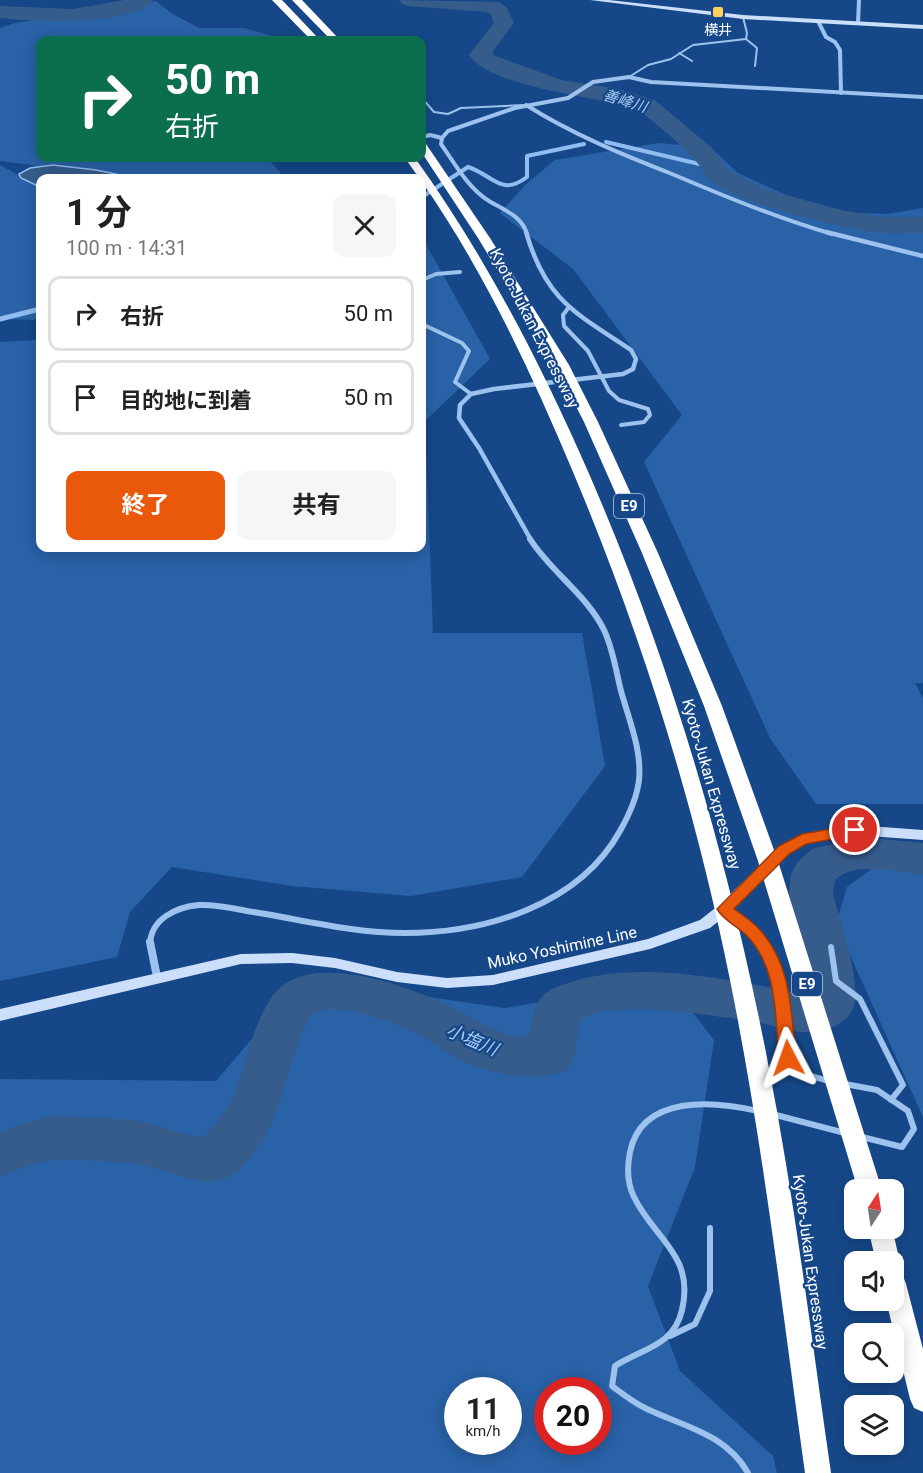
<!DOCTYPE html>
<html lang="ja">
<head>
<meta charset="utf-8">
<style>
	body { margin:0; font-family:Roboto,"Noto Sans JP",sans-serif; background:#f6f6f6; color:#222; height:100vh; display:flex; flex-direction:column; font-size:22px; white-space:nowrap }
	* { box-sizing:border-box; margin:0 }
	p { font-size:20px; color:#767676 }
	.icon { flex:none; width:33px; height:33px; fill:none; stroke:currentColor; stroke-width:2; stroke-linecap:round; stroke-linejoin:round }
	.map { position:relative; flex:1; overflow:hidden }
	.sheet { position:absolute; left:36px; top:174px; width:390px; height:378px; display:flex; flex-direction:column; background:#fff; border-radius:12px; box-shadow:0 3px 15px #0003 }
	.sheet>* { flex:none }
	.hud { position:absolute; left:36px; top:36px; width:390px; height:126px; border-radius:12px; box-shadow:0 3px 15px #0003; background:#0b6e4f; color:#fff; overflow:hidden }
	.needle { width:39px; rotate:12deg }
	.buttons { position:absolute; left:844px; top:1179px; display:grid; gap:12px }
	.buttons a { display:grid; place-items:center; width:60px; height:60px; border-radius:12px; background:#fff; box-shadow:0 3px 15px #0003; font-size:30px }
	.speed { position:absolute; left:444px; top:1377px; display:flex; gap:12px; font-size:30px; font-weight:700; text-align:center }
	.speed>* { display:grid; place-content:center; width:78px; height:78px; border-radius:50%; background:#fff; box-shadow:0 3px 15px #0003; line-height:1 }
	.speed small { font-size:15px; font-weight:400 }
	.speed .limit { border:9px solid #d22; background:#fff; color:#111 }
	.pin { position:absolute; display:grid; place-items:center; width:51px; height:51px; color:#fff; margin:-26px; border:3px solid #fff; border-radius:50%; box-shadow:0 2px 6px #0007 }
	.me { position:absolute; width:66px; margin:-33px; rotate:356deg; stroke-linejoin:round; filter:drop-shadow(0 0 4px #0008) }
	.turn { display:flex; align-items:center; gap:21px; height:126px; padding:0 30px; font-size:27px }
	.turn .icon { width:78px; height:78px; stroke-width:2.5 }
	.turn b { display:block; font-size:42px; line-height:51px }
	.round { display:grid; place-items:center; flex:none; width:63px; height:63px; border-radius:12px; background:#f6f6f6 }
	.headline { display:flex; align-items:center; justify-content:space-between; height:102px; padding:0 30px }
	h1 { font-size:36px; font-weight:700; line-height:45px }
	.button { display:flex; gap:12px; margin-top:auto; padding:12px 30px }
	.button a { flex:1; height:69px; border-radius:12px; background:#ea580c; color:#fff; font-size:24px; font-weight:700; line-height:69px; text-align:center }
	.button a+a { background:#f6f6f6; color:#222 }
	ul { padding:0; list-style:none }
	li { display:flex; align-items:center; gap:18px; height:75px; margin:0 12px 9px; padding:0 18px; border:3px solid #e0e0e0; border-radius:12px }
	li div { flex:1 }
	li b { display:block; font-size:22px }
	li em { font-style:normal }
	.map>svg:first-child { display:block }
	.green { fill:#2962a7; fill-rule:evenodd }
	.water { fill:#365c8b; stroke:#90bdf1; stroke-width:1.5 }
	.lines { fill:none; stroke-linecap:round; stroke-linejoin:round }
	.stream-far1 { stroke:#90bdf1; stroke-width:4 }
	.stream { stroke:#90bdf1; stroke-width:5 }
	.river { fill:#365c8b; fill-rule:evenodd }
	.service-far3 { stroke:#9ec2ee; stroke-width:2 }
	.service-far2 { stroke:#9ec2ee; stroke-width:4 }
	.service-far1 { stroke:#9ec2ee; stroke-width:4.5 }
	.service { stroke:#9ec2ee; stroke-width:6 }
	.minor-far3 { stroke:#9ec2ee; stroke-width:4 }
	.minor-far2 { stroke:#9ec2ee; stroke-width:4.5 }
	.minor-far1 { stroke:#9ec2ee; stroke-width:6 }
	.minor { stroke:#9ec2ee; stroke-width:8 }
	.secondary { fill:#cbdffa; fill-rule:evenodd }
	.motorway { fill:#fff; fill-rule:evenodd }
	.route { fill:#ea580c; stroke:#983908; stroke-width:1.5 }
	.poi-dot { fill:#ffd05b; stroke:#164889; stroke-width:2 }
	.labels { text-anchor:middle; stroke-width:4.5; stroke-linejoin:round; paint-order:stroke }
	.far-poi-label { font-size:14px; fill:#fff; stroke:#164889 }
	.far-water-label { font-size:15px; font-style:italic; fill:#a9ccf6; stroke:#164889 }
	.shield { fill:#164889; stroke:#b9c8dc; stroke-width:1.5 }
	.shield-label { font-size:15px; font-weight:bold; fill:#fff }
	.street-label { font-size:16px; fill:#fff; stroke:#164889 }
	.water-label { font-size:18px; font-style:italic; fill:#a9ccf6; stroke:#164889 }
</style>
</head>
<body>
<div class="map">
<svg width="923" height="1473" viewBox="0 0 923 1473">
	<rect width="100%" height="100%" fill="#164889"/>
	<!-- green -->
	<g class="green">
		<path d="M156,1L171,13L199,28H244L286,40H40V158H267L281,173L275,178H133L0,161V28L15,23Z"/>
		<path d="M659,143L711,148L738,173L786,195L833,209L856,213L887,214L923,208V683H915L923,698V804H816L770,738L644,462L682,415L573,269L500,213L526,184L555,160Z"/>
		<path d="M0,165L40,187V317L33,320L0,319Z"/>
		<path d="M422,237L490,359L425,421L433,633H582L605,766L522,877L411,896L292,886L172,867L130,912L117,957L0,981V342L40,340V548H422Z"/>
		<path d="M923,867V1117L836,924L847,887L873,868Z"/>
		<path d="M303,979L505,1008L668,981L714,1040L695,1167L648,1286L680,1371L773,1456L777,1473H0V1079L216,1081ZM458,1390H508V1442H458ZM548,1390H598V1442H548Z"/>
	</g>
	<!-- water -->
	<path class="water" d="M53,165L96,170L135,178H40V187L21,178L19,174L30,168Z"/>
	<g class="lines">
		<!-- stream-far1 -->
		<g class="stream-far1">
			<path d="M606,142L712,167"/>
			<path d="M422,197L468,167C493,175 501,197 527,177V156L584,144"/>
		</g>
		<!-- stream -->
		<path class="stream" d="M0,319L40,309"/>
		<!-- river -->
		<g class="river">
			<path d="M124,0H153C135,26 30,22 0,18V6L73,9Z"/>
			<path d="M399,0L499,2L507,8L514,23L493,51V55L561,80L619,89L656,101L712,148L729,171L764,189L841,210L882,217H923V233C909,233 895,234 882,233C845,229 739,204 712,182C705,176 701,166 695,160C687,150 647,114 636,110C597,95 492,89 469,55L494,23L491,15L487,12L409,6L402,4Z"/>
			<path d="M861,837L923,843V875C897,872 855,860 835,880L833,894C840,922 861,980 854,1006C849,1024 823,1033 805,1032C791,1032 778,1027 765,1024C727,1017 609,997 580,1020L574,1057L566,1071C534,1082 503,1076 472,1065C452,1058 437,1044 419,1035C400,1024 338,1001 317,1012C311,1015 308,1020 305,1025C289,1062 284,1102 264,1137C222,1209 197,1174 135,1164C112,1161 80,1159 57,1160C38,1161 18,1170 0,1176V1132L27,1122L56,1116L135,1120L198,1137L205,1136C214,1126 223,1115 230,1103C247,1069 249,1030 272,997C305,949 401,984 443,1003C475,1017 489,1035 527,1037C534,1026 531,1008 543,996C550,988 561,986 571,982C632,963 701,975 762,986C777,988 792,994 807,994L808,983L789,894L791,874L797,863L812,849Z"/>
		</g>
		<!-- service-far3 -->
		<g class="service-far3">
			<path d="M746,39L757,48L755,66"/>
			<path d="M679,53L692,61"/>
			<path d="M629,77L648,65L671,59L693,45L746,39L747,33L743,17"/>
			<path d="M422,98L434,112L448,114L461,108L524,105"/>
		</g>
		<!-- service-far2 -->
		<g class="service-far2">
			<path d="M422,280L436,274L460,272"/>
			<path d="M569,307L563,315L564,326L588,351L609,391L619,400L648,409L650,415L644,422L621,425"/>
			<path d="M422,324L462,343L469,351L455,382L471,394"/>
		</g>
		<!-- service-far1 -->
		<path class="service-far1" d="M733,917L760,944"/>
		<!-- service -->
		<g class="service">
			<path d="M759,942L768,955L778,982L788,1057L802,1073L828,1081"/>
			<path d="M831,947L836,981L860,999L903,1085L891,1100"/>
			<path d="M845,1084L877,1090L908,1111L914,1129L902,1147L862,1137"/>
			<path d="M772,1114L845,1133"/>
			<path d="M670,1336L695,1324L710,1291V1228"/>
			<path d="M748,1473C726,1434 685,1427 647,1409C634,1403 624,1395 612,1386L615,1366C643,1348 674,1346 682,1310C695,1255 654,1239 634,1197C627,1183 627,1167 630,1152C642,1094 714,1101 758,1111"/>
		</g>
		<!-- minor-far3 -->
		<g class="minor-far3">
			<path d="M818,21L826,37L835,42L840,50L841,93"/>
			<path d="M858,23L859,0"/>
			<path d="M526,105C572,134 621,154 672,174C724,196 777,218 832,234"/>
			<path d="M422,137L430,135L442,138"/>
			<path d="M527,234C522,216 504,210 489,201C468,188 455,164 441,144L442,138L448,131L515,108L568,98L593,82L629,77L651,82L923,97"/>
		</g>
		<!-- minor-far2 -->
		<g class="minor-far2">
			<path d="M526,232C546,301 576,313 631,350L636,359L633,369L623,374L494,389L471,394L460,405L459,418L479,448L531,540"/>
			<path d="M826,232L923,256"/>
		</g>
		<!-- minor-far1 -->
		<path class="minor-far1" d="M150,944C151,919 176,907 199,905C216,904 236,909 253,912C303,920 354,933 405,933C486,933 579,905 620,831C629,815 637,798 639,780C642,750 629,720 621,691C616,671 613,649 604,630C587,595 551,572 530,539"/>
		<!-- minor -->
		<path class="minor" d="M150,942L157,977"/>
		<!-- secondary -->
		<g class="secondary">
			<path d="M590,0H609L743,15L923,25V29L743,19Z"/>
			<path d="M855,825L923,830V840L855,835L805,843L789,853L729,913L710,928L650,949L493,985L447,988L397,982L335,968L292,963L241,964L0,1021V1009L241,954L292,953L335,958L397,972L447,978L493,975L648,939L700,920L719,905L779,847L802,834Z"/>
		</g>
		<!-- motorway -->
		<g class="motorway">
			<path d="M272,0H282L320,40H311Z"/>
			<path d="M292,0H302L340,40H331Z"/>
			<path d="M422,143L426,144L490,238L569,365L598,422L658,553L722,706L778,861L882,1190H858L758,861L704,706L642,553L584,422L555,365L478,238L422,153Z"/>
			<path d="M405,158H415C486,257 541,364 590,476C671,663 728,858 767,1058C794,1195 811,1334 831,1473H805C782,1308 763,1143 730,980C695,806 642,636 573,472C531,372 484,271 422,182V178H419Z"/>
			<path d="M868,1228H892L900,1262L897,1270L894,1271V1262H876Z"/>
			<path d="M894,1273L903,1276L906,1284L923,1349V1412L914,1408L910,1399L886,1300H894Z"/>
		</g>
	</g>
	<!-- route -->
	<path class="route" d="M855,825L860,827L862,830L860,834L806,844L789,854L734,909C743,915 753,922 760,930C792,965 791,1013 796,1058L794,1063L788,1065L782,1063L779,1058C775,1018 778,969 748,937C739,927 724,921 717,909L779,846L802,834Z"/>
	<!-- markers -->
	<rect class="poi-dot" x="712" y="6" width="12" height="12" rx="3"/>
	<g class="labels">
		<!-- far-poi labels -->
		<g class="far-poi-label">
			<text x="718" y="35">横井</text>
		</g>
		<!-- far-water labels -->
		<g class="far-water-label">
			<text transform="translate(625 101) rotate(17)" y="5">善峰川</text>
		</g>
		<!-- shield labels -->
		<g class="shield">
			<rect x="614" y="494" width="30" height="24" rx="4.5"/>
			<rect x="792" y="972" width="30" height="24" rx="4.5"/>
		</g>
		<g class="shield-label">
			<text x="629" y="511">E9</text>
			<text x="807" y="989">E9</text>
		</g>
		<!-- street labels -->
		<g class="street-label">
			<text transform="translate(535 328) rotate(63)" y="6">Kyoto-Jukan Expressway</text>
			<text transform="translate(712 784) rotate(74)" y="6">Kyoto-Jukan Expressway</text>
			<text transform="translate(562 947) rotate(-12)" y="6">Muko Yoshimine Line</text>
			<text transform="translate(811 1262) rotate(82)" y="6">Kyoto-Jukan Expressway</text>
		</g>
		<!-- water labels -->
		<g class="water-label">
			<text transform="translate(472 1040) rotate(23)" y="6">小塩川</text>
		</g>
	</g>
</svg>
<div class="buttons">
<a><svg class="needle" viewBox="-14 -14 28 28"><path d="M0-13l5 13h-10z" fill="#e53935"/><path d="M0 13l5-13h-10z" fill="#767676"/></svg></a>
<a><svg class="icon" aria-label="sound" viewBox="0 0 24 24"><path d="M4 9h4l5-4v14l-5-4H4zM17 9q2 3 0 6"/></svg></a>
<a><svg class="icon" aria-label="search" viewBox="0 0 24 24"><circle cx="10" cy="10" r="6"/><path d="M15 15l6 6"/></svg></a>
<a><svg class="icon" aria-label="layers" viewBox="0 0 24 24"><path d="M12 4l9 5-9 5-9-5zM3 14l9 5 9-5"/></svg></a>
</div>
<div class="speed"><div>11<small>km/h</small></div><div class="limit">20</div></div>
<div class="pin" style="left:855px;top:830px;background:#d93025"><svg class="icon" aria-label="arrive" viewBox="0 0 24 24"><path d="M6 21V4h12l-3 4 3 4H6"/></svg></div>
<svg class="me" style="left:788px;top:1058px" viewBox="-20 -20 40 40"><path d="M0-17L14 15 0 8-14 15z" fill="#ea580c" stroke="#fff" stroke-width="4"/></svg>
<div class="hud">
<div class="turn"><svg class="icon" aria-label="right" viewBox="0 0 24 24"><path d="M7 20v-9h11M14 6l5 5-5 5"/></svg><div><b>50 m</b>右折</div></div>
</div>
<section class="sheet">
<div class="headline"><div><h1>1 分</h1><p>100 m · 14:31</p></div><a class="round"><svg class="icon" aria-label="close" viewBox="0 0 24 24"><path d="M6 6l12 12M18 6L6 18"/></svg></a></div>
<ul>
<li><svg class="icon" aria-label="right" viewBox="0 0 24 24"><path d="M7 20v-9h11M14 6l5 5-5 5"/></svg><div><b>右折</b></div><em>50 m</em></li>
<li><svg class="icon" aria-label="arrive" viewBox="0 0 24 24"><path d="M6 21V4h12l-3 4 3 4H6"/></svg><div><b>目的地に到着</b></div><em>50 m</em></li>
</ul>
<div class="button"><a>終了</a><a>共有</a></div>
</section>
</div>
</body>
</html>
